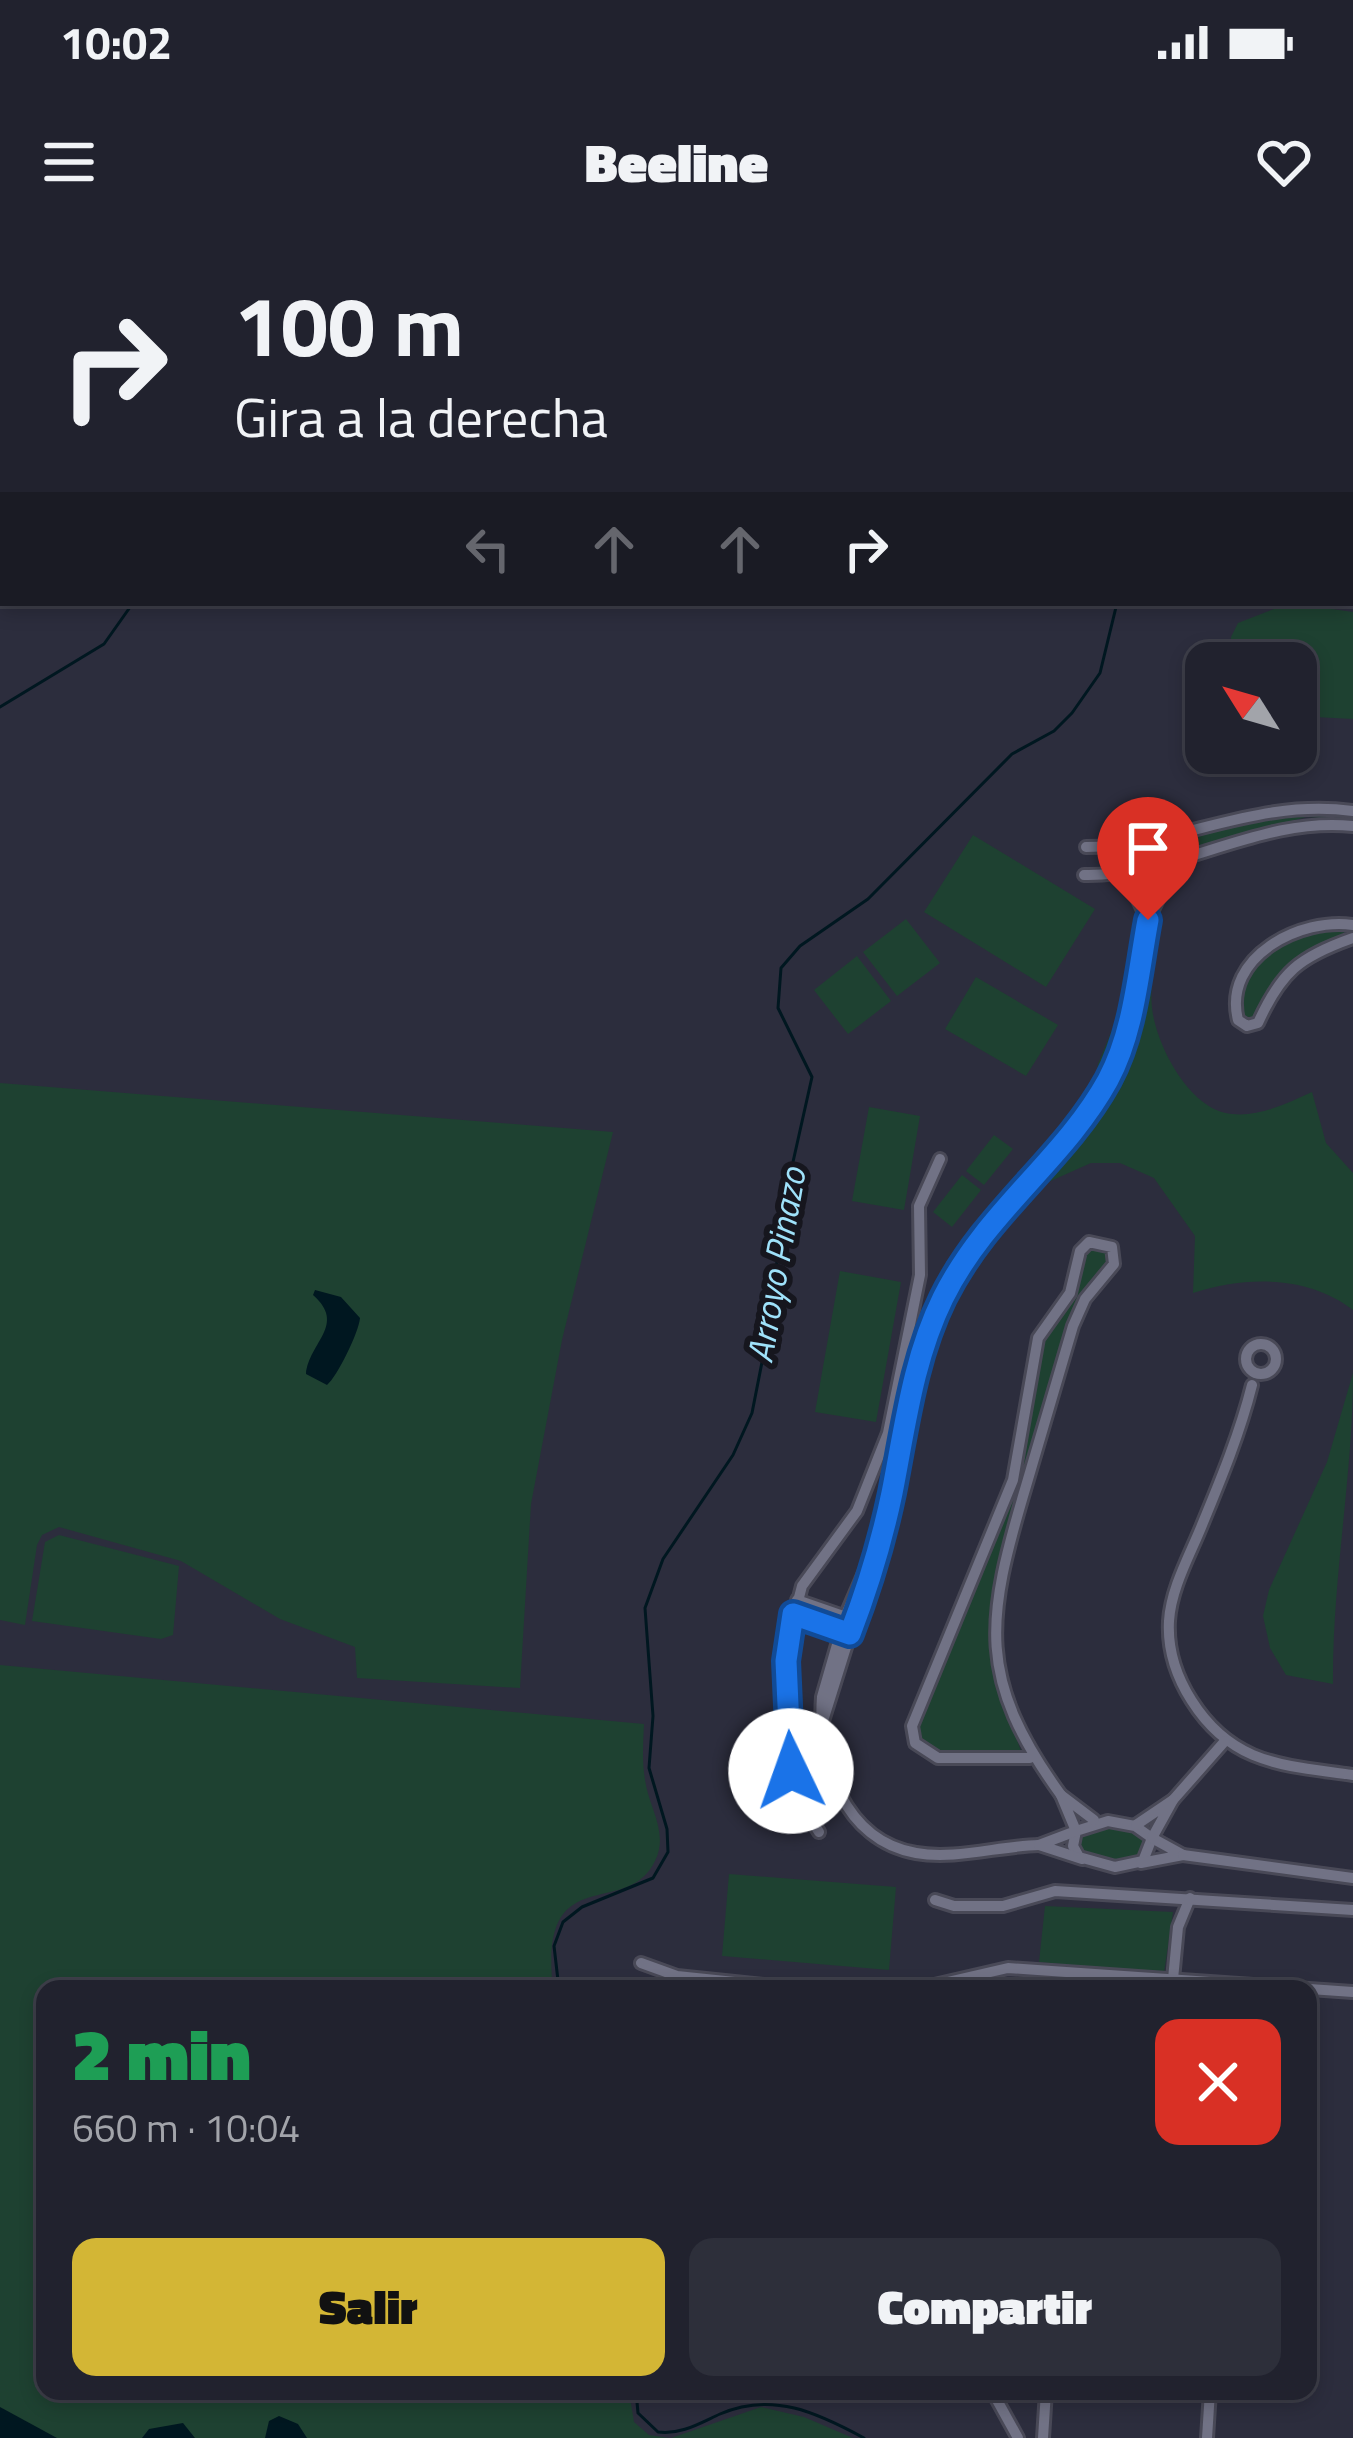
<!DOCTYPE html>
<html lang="es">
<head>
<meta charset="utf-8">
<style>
	body { margin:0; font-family:"Titillium Web",sans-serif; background:#2d2f3a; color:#f1f3f6; height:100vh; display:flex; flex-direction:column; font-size:45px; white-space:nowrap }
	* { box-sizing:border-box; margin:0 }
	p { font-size:39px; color:#a2a4aa }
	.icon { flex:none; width:66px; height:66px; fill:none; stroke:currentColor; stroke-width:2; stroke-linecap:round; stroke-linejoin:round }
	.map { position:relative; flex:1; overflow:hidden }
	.drawer { position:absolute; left:36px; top:1740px; width:1281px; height:420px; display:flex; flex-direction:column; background:#21222e; border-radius:24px; box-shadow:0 6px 18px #0003,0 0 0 3px #3e3f4a }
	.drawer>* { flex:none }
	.top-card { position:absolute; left:0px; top:0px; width:1353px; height:366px; box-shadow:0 6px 18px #0003,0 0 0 3px #3e3f4a; background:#21222e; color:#f1f3f6; overflow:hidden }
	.needle { width:78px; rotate:307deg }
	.controls { position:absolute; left:1185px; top:402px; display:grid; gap:24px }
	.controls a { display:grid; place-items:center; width:132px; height:132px; border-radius:24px; background:#21222e; box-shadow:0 6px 18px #0003,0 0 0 3px #3e3f4a; font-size:60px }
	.pin { position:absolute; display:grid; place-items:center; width:102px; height:102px; color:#fff; margin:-123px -51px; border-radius:50% 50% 50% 0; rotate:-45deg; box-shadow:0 0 12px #0007 }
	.pin .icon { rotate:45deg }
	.me { position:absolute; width:132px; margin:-66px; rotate:357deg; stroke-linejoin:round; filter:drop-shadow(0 0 9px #0008) }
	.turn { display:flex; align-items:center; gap:42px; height:252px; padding:0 36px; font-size:54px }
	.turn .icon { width:156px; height:156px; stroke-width:2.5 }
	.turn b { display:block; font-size:84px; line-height:102px }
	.lanes { display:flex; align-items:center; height:114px; padding:0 36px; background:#0003; justify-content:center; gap:60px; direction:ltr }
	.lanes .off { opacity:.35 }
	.round { display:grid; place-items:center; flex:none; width:126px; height:126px; border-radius:24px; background:#2d2f3a }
	.overview { display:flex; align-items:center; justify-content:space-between; height:204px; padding:0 36px }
	h1 { font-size:72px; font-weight:800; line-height:90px; color:#1e9e55 }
	.cta { display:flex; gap:24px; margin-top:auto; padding:24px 36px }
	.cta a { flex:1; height:138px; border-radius:24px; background:#d3b635; color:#111; font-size:48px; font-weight:800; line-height:138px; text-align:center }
	.cta a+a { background:#2d2f3a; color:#f1f3f6 }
	.status { display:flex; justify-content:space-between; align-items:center; height:84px; padding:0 60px; background:#21222e; direction:ltr }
	.status svg { height:33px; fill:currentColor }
	header { display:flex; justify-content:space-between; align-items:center; height:156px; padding:0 36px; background:#21222e; font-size:54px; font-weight:800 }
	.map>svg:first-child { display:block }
	.green { fill:#1e4131 }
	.water { fill:#001720 }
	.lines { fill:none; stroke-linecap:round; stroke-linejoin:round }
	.stream { stroke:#001720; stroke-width:3 }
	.street-casing { stroke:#494957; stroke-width:16 }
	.street { stroke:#717285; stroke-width:10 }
	.route-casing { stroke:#114b97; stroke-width:30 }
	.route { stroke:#1a73e8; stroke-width:21 }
	.labels { text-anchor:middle; stroke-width:12; stroke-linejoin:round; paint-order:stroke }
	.water-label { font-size:36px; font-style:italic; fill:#9fe2fa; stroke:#16161e }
</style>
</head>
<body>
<div class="status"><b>10:02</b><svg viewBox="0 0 49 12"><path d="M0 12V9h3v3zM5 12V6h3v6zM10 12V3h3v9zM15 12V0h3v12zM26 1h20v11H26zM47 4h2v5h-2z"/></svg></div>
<header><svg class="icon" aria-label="menu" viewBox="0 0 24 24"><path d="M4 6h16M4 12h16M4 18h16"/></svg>Beeline<svg class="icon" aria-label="heart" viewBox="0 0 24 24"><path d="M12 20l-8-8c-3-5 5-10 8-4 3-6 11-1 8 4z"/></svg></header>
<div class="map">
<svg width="1353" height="2198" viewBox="0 0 1353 2198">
	<rect width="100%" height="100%" fill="#2c2d3d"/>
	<!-- green -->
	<g class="green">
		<path d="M1289,363L1353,372V479L1296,476V423H1230L1231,397L1238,383Z"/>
		<path d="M1300,572L1353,575V579L1306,577L1180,614L1178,596Z"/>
		<path d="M973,595L1095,669L1046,747L924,672Z"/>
		<path d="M1164,603V619L1130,623V612Z"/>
		<path d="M906,679L940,723L897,756L863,712Z"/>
		<path d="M1155,684C1158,712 1149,740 1152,768C1156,805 1190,871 1232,874C1260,877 1288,863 1312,852L1326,903L1353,933V1070C1308,1035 1245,1036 1193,1053L1195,996L1154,938L1120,923H1091L1026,952L1114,838L1133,794Z"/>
		<path d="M1352,687C1317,713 1267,728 1257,779H1243C1231,745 1273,700 1304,692C1319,688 1337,689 1352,687Z"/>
		<path d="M1136,694L1123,785L1095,847L1098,824L1121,768Z"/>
		<path d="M857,716L891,761L848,794L814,750Z"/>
		<path d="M976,737L1058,785L1026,836L945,789Z"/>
		<path d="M0,843L613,892L562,1100L531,1264L520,1448L357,1438L355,1407L280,1379L181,1321L59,1287L42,1295L37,1305L25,1385L0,1380Z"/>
		<path d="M869,867L920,876L904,970L852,961Z"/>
		<path d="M994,895L1013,909L984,945L966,931Z"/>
		<path d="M962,935L981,950L952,987L933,972Z"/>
		<path d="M1100,1004L1110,1014L1108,1026L1080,1057L1022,1235L1039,1105L1078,1043L1085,1008Z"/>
		<path d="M840,1031L901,1042L876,1182L815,1172Z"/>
		<path d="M1353,1133C1353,1237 1332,1339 1333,1444L1286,1435L1270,1408L1263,1376L1269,1350L1327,1222Z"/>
		<path d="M1018,1246L990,1369L1001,1455L1021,1511L929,1510L917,1493L919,1478Z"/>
		<path d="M59,1295L179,1326L173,1395L161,1399L32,1381L45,1302Z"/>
		<path d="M0,1425L644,1484C643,1503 642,1522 645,1540C649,1568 669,1593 655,1621C626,1681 538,1617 553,1749H45V2151H629L634,2182L649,2195L669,2198H0Z"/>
		<path d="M1124,1585L1146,1599L1138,1618L1102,1621L1079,1607L1086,1588Z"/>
		<path d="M729,1634L896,1647L889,1730L722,1716Z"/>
		<path d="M1045,1666L1173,1672L1164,1733L1039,1722Z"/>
		<path d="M761,2167L804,2177L853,2198H671Z"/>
	</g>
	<!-- water -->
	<g class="water">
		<path d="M315,1050L341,1057L360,1078C359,1092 337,1137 327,1145L306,1134C309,1102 347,1085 313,1055Z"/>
		<path d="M0,2167L57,2198H0Z"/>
		<path d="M279,2176L298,2184L307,2198H265L269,2181Z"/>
		<path d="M183,2183L195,2198H142L149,2189Z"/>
	</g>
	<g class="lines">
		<!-- stream -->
		<g class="stream">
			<path d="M173,3L175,0"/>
			<path d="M1129,3L1130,0"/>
			<path d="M0,467L104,404L133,363"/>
			<path d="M559,1749L554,1706L563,1682L582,1667L653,1638L668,1612L667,1589L649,1528L653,1476L645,1368L663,1319L733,1215L752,1173L774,1061L780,980L812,837L778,768L781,728L800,706L868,659L1012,514L1054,491L1072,473L1100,433L1117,363"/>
			<path d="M636,2151L638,2173L658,2192C681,2195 700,2183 720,2174C772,2151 818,2173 864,2198"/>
		</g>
		<defs>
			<g id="street">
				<path d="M1350,41H1353"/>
				<path d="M1350,354H1353"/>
				<path d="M1086,607C1179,607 1252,558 1353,571"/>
				<path d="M1123,607L1127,636L1148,681C1158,655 1185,619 1166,594"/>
				<path d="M1084,635C1177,637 1259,576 1353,586"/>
				<path d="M1353,685C1302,677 1222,716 1238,780L1247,786L1258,783C1281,732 1299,717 1353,698"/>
				<circle cx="1261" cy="1119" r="15"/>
				<path d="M1252,1145C1240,1193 1221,1239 1202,1285C1190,1315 1171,1348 1169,1381C1166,1435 1204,1494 1253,1515C1284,1528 1320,1530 1353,1535"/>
				<path d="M883,1289L916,1132L935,1075L987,988L1081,881L1109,837L1128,784L1148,681"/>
				<path d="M797,1360L852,1379"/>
				<path d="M793,1374L847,1392"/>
				<path d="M822,1484L883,1289L845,1377L822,1457C817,1520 844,1601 916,1613C955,1620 999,1606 1039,1605"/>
				<path d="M1030,1518H938L915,1503L912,1486L1013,1240L1038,1098L1070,1053L1080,1011L1089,1002L1112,1007L1114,1024L1085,1059L1073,1086C1057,1139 1042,1193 1026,1246C986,1380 976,1438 1061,1555"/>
				<path d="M1173,1560L1225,1501"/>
				<path d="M1108,1581L1135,1586L1152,1598L1143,1621L1115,1627L1079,1617L1073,1606L1076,1591Z"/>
				<path d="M1136,1585L1173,1560L1152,1598L1183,1615L1141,1623"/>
				<path d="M819,1592L800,1563L791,1531L788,1399L802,1346L857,1271L888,1193L920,1035L919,966L940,919"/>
				<path d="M1183,1615L1353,1638"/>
				<path d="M1082,1619L1039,1605L1076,1591L1061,1555L1094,1580"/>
				<path d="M935,1660L954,1666H1003L1055,1651L1353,1670"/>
				<path d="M641,1723L677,1736L802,1749"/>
				<path d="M1173,1739L1178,1687L1190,1658"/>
				<path d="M917,1749L1008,1728L1353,1752"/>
				<path d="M992,2151L1018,2198"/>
				<path d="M1043,2198L1046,2151"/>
				<path d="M1207,2198L1210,2151"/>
			</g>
		</defs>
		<!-- street casing -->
		<use href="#street" class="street-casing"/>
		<!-- street -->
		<use href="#street" class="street"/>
	</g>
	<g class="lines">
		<defs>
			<path id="route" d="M791,1531L786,1421L793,1374L850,1394C868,1347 882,1301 892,1253C905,1187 913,1119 943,1058C986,971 1064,920 1108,840C1134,792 1138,733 1148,680"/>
		</defs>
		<!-- route casing -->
		<use href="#route" class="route-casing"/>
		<!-- route -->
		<use href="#route" class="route"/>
	</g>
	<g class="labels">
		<!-- water labels -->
		<g class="water-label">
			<text transform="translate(776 1025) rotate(-80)" y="13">Arroyo Pinazo</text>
		</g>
	</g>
</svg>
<div class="controls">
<a><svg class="needle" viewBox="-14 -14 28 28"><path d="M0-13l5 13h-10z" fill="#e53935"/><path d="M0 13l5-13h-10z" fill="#a2a4aa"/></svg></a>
</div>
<div class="pin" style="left:1148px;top:680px;background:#d93025"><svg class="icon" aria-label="arrive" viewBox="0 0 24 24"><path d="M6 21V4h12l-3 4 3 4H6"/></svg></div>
<svg class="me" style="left:791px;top:1531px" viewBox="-20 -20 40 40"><circle r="19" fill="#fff"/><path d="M0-13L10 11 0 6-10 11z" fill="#1a73e8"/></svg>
<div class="top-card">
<div class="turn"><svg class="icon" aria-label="right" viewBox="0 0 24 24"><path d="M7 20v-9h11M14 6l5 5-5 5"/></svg><div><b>100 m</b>Gira a la derecha</div></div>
<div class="lanes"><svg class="icon off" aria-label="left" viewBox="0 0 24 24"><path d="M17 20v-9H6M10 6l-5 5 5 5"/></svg><svg class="icon off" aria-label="ahead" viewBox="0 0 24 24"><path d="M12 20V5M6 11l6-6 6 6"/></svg><svg class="icon off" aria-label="ahead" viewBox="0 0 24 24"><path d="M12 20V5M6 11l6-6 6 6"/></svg><svg class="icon" aria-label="right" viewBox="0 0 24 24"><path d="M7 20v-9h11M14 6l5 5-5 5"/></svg></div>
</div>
<section class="drawer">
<div class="overview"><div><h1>2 min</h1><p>660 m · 10:04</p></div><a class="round" style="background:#d93025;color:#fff"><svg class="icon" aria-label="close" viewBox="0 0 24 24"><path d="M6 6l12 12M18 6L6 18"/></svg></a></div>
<div class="cta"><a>Salir</a><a>Compartir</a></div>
</section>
</div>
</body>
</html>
